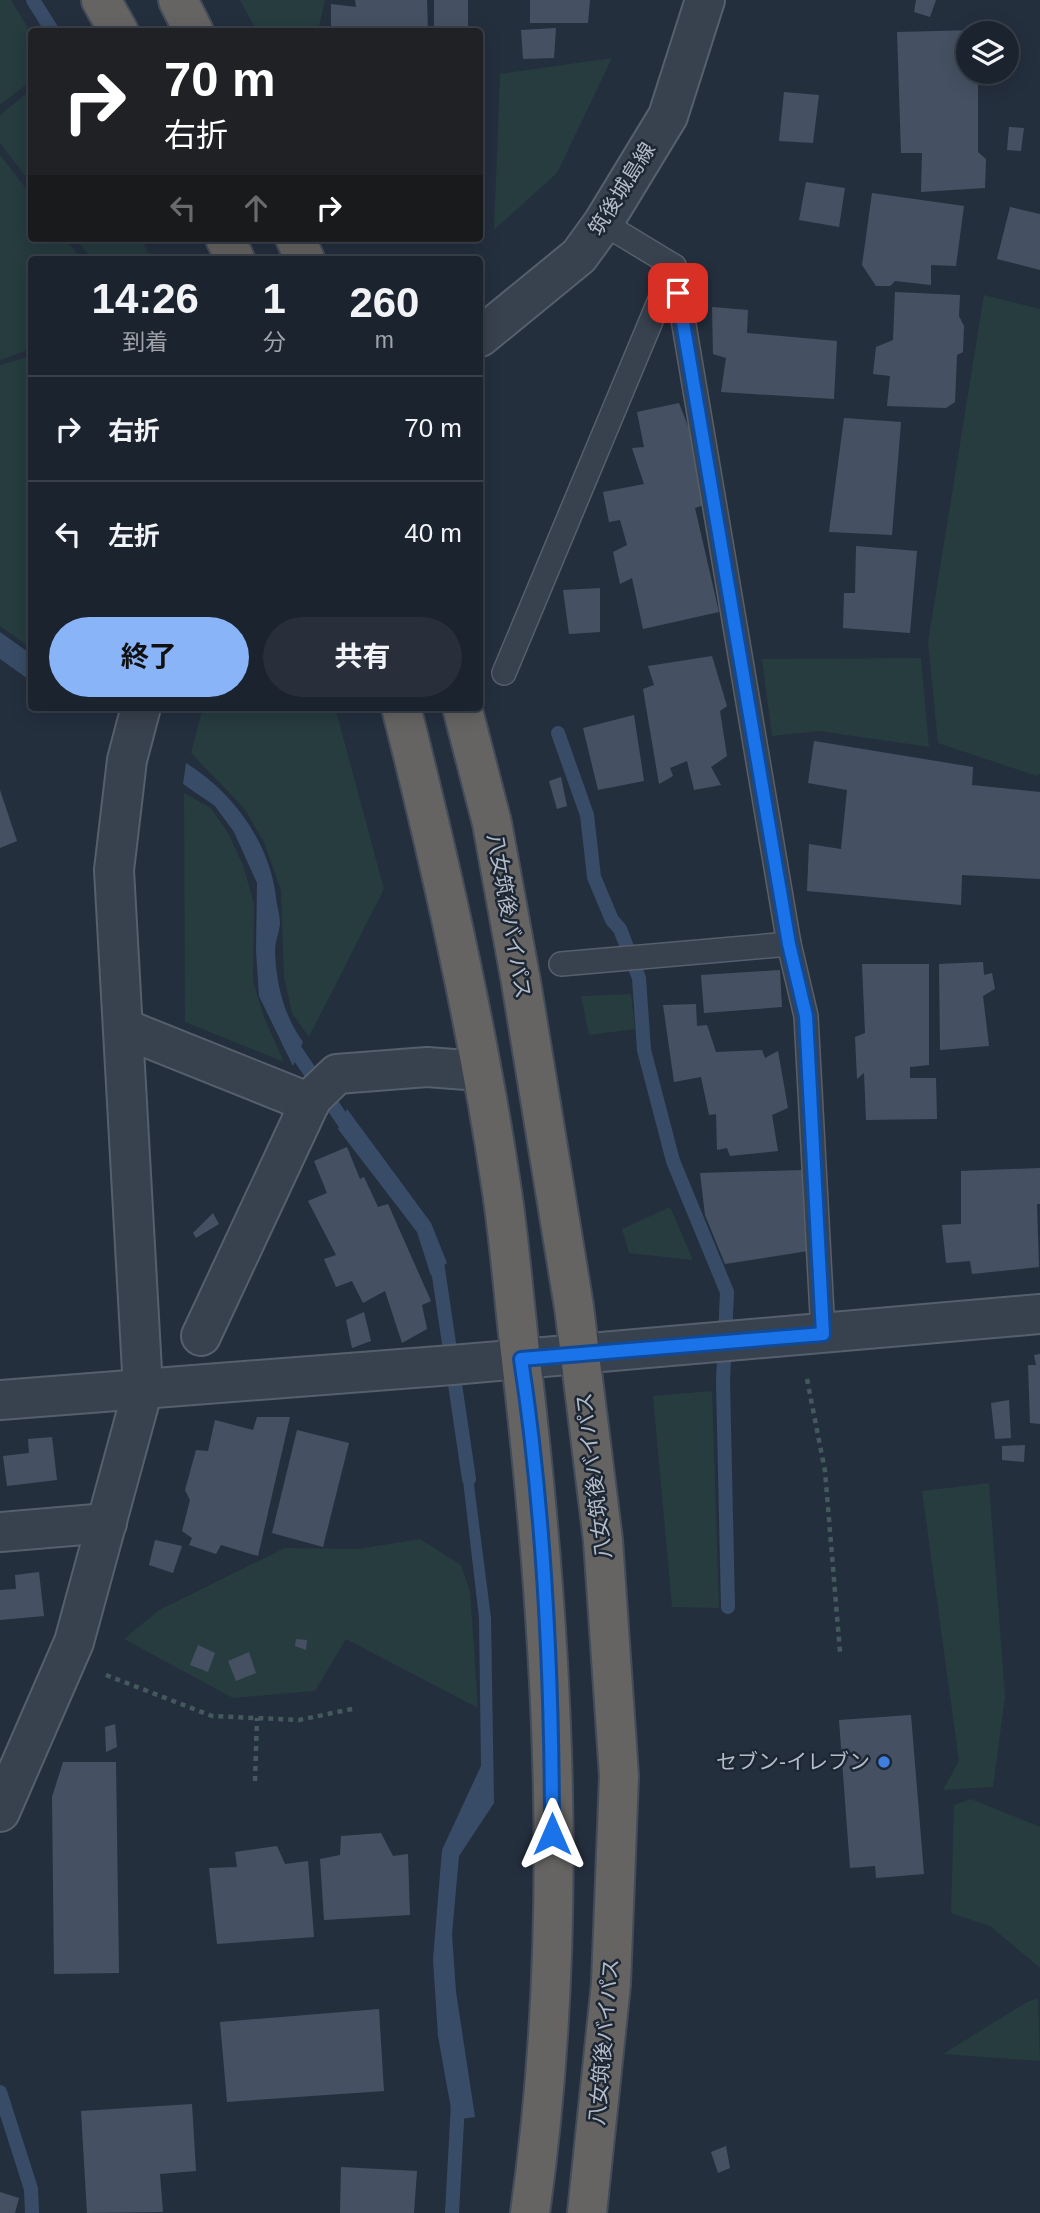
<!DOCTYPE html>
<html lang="ja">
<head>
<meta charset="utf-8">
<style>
	body { margin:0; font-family:Helvetica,"Noto Sans JP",sans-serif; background:#282f3a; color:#f1f3f6; height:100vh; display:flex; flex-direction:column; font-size:26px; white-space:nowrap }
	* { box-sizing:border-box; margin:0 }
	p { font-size:23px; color:#a0a4aa }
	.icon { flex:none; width:38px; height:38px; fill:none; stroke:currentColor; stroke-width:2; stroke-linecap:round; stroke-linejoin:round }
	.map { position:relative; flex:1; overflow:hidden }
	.sheet { position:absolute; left:28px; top:256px; width:455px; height:455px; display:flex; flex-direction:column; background:#1b232e; border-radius:7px; box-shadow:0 4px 18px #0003,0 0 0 2px #39404a }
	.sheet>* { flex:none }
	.banner { position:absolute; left:28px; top:28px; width:455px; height:214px; border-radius:7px; box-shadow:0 4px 18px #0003,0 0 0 2px #39404a; background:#202124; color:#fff; overflow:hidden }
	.fabs { position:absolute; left:956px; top:21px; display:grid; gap:14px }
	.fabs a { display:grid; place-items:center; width:63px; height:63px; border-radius:50%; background:#1b232e; box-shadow:0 4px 18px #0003,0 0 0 2px #39404a; font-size:35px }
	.pin { position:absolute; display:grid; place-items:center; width:60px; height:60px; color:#fff; margin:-30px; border-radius:14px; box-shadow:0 4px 10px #0006 }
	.me { position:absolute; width:77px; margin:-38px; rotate:0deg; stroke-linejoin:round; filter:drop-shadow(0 0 5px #0008) }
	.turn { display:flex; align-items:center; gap:24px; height:147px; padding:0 21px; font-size:32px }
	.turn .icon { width:91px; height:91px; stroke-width:2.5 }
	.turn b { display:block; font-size:49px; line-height:60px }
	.lanes { display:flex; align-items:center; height:66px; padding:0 21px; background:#0003; justify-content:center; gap:35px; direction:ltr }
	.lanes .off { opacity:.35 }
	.eta { display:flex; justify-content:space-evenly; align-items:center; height:119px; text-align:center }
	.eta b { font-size:42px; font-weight:700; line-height:49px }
	.button { display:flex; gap:14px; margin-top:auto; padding:14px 21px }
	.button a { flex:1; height:80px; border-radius:42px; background:#8ab4f8; color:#111; font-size:28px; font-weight:700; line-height:80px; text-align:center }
	.button a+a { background:#282f3a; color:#f1f3f6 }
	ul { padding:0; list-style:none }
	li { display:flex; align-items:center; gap:21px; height:105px; padding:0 21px; border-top:2px solid #39404a }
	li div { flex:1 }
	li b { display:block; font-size:26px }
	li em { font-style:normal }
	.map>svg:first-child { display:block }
	.green { fill:#263c3f }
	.water { fill:#394c67 }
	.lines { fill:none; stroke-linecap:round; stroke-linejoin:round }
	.stream { stroke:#394c67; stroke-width:14 }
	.building { fill:#455162 }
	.service-casing { stroke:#565f6c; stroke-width:26 }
	.minor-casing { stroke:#565f6c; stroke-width:42 }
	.tertiary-casing { stroke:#565f6c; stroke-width:42 }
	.trunk-casing { stroke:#434c59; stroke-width:42 }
	.path { stroke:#44595c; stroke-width:4.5; stroke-dasharray:5 5; stroke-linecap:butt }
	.service { stroke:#38414e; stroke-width:23 }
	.minor { stroke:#38414e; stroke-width:38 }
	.tertiary { stroke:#38414e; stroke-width:38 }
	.trunk { stroke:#656462; stroke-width:38 }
	.route-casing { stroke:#114b97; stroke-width:18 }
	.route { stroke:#1a73e8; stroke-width:12 }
	.shop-dot { fill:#3f7fe0; stroke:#1d2633; stroke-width:2.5 }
	.labels { text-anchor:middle; stroke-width:5; stroke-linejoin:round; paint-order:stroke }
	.street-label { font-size:21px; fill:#b4bcc9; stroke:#1d2633 }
	.poi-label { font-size:21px; fill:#b4bcc9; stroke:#1d2633; text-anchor:end }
</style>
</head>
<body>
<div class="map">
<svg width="1040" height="2213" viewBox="0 0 1040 2213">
	<rect width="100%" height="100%" fill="#242f3e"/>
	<!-- green -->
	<g class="green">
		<path d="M0,0H11L31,33L32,80L0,105Z"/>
		<path d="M240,0H325L318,31L257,32Z"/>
		<path d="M612,58L557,173L494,230L500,74Z"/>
		<path d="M31,90V183L0,143V115Z"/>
		<path d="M0,155L31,195L32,238H65L81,259H32L31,349L0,360Z"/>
		<path d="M75,238H140L152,259H92Z"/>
		<path d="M984,295L1040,309V773L1037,776L938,743L928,642Z"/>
		<path d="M31,356H32L31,648L0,626V365Z"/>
		<path d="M921,658L929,747L819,731L772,736L762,659Z"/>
		<path d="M203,707H335L384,889L309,1037L292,1013L284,977L281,890L264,842L244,808L191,753Z"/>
		<path d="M184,793L211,808L228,833L243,865L254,904L253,981L265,1020L284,1062L185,1022Z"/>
		<path d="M631,994L635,1029L589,1035L581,996Z"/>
		<path d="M670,1207L693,1260L629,1253L622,1229Z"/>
		<path d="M712,1391L719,1608L672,1607L653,1396Z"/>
		<path d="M989,1483L1005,1697L993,1787L943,1790L959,1761L922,1491Z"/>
		<path d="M420,1539L461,1565L470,1592L478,1708L346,1639L315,1691L233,1698L124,1639L159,1610L285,1548L358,1549Z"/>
		<path d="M971,1799L1040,1827V1968L990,1926L951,1913L954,1805Z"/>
		<path d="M1038,1998L1040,2061L943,2054L1027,2002Z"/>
	</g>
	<!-- water -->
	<g class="water">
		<path d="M0,632L31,654V681L0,659Z"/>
		<path d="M186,763C233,792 270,843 276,898C277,906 280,915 280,924C279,933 275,942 275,951C276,984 284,1016 303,1042L293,1066L259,996L256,951L257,883L234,832L215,806L183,784Z"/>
		<path d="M347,1109L431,1223L447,1263L431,1276L417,1232L338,1129Z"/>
		<path d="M471,1461L491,1618L494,1803L459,1856L452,1934L456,1992L475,2117L453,2120L438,2036L433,1959L442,1850L481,1766L479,1618L461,1463Z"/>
	</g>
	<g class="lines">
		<!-- stream -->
		<g class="stream">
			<path d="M33,0L53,32"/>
			<path d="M558,733L587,815L594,877L612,920L620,929L639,978L644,1050L673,1161L727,1292L723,1381L728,1607"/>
			<path d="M289,1041L352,1134"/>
			<path d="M433,1254L438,1269L469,1479"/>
			<path d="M0,2092L31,2189L32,2213"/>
			<path d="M452,2213L458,2103"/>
		</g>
	</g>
	<!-- building -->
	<g class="building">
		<path d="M355,0H427L428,32H331V4L356,7Z"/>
		<rect x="434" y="0" width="34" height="32"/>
		<path d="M530,0H590L588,23H530Z"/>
		<path d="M916,0H936L930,17L914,12Z"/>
		<path d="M556,28L554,58L523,59L521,30Z"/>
		<path d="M977,30V33H968V72H978V152L986,159L985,188L921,192L922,153H901L897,32Z"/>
		<path d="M784,92L819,95L813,143L779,141Z"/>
		<path d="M1009,127L1024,128L1021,151L1007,150Z"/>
		<path d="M806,182L845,188L839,227L799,220Z"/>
		<path d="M480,189H483L484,217H480Z"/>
		<path d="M872,193L964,206L956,266L931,265V285L895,281L890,286H876L862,265Z"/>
		<path d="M1010,207L1040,214V270L997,259Z"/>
		<path d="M895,292L960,295L959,316L964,326L963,352L957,355L955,402L946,408L887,406L890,376L873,374L876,347L893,340Z"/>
		<path d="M712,307L748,310L747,333L837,341L834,399L721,392L726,358L713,354Z"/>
		<path d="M679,403L695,444L707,504L695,508L719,612L643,629L632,578L620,584L613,552L627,545L620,520L609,522L603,492L644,484L632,448L644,447L637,412Z"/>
		<path d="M844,418L901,422L892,535L829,532Z"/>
		<path d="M856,546L917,551L910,633L843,628L844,593H855Z"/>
		<path d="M600,588V632L569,634L563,590Z"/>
		<path d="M712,656L727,706L720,711L727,756L711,767L721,785L694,790L687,761L670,768L673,776L659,784L643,689L654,685L648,666Z"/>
		<path d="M634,715L644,781L598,790L583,728Z"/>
		<path d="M814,741L973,767L972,785L1040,792V879L962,875L961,905L807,891L809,844L841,849L847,790L808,783Z"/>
		<path d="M561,777L567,806L557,809L549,781Z"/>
		<path d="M0,790L17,841L0,848Z"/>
		<path d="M983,962L984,975L992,973L995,989L983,996L989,1046L940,1050L939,964Z"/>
		<path d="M862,964H929V1065L910,1067V1078H936L937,1119L866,1120L864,1073L857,1079L855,1037L865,1033Z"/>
		<path d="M780,970L782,1007L704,1013L701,975Z"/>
		<path d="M696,1004L697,1026L707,1025L716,1052L762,1050L765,1058L778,1051L788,1108L772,1115L778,1151L730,1156L727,1148L717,1150L716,1114L709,1115L701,1077L674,1082L663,1005Z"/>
		<path d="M347,1147L360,1179L364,1177L378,1207L388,1204L431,1301L422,1305L427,1329L402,1343L385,1291L363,1303L352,1281L336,1287L324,1259L336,1255L308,1201L327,1193L314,1161Z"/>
		<path d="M1040,1168V1204H1037L1039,1267L972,1274L970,1261L946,1263L942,1225L961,1224V1171Z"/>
		<path d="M802,1170L808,1251L725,1264L705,1215L700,1173Z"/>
		<path d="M213,1213L219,1224L196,1238L193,1233Z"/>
		<path d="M364,1312L371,1341L352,1348L346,1320Z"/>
		<path d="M1040,1354V1424L1030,1423L1028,1365H1036L1034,1355Z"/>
		<path d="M1009,1400L1011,1438L995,1439L991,1403Z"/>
		<path d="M257,1417H290L258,1556L221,1545L216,1554L189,1545L192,1538L182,1531L190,1500L185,1490L196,1450L208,1451L215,1420L253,1430Z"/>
		<path d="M297,1430L349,1443L323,1547L272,1533Z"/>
		<path d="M52,1437L57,1480L7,1486L3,1456L29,1453L28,1439Z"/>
		<path d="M1025,1445L1024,1462L1002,1460V1446Z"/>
		<path d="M155,1540L182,1546L173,1573L149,1565Z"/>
		<path d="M39,1572L44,1616L0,1620V1590L16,1589L15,1575Z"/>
		<path d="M296,1639L307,1640L306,1650L295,1646Z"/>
		<path d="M198,1645L215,1653L208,1672L190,1665Z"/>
		<path d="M249,1652L256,1673L236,1681L228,1661Z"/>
		<path d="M911,1715L924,1874L876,1878L875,1866L850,1868L839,1720Z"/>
		<path d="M115,1724L117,1747L106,1752L105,1727Z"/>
		<path d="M63,1762H116L119,1973L54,1974L52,1797Z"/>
		<path d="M381,1833L393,1856L408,1854L410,1915L324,1920L320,1859L340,1855L341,1836Z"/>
		<path d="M277,1846L285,1864L308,1861L314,1937L217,1944L209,1868L237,1867L235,1852Z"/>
		<path d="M379,2009L384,2091L227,2102L220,2022Z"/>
		<path d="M192,2104L196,2171L160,2174L163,2212L87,2213L81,2111Z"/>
		<path d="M726,2146L730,2168L718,2173L711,2152Z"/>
		<path d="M341,2167L417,2171L414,2213H340Z"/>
		<path d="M0,2192L19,2198L15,2213H0Z"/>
	</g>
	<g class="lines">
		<defs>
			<g id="service">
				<path d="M603,223L674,266L789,944L806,1016L823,1333"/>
				<path d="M504,673L674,266"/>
				<path d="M561,964L789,944"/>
			</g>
			<g id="minor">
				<path d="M123,1028L310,1103"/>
				<path d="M201,1336L312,1098L337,1074L427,1067L480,1071"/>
				<path d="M0,1400L452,1365L1040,1314"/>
				<path d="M0,1532L107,1523"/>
			</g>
			<g id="tertiary">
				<path d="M480,337L579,256L603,223L668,116L705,0"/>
				<path d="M0,1812L74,1642L143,1389L114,870L127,760L141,707"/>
			</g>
			<g id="trunk">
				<path d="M101,0L119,32"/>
				<path d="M178,0L194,32"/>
				<path d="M225,238L235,259"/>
				<path d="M295,238L305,259"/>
				<path d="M401,707C441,865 477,1024 501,1185C510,1243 514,1302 521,1360C554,1642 570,1930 530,2213"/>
				<path d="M462,707L492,823L521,982L574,1307L603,1540L619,1776L611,1984L587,2213"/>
			</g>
		</defs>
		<!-- service casing -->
		<use href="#service" class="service-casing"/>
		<!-- minor casing -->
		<use href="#minor" class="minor-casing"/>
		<!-- tertiary casing -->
		<use href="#tertiary" class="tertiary-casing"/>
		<!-- trunk casing -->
		<use href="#trunk" class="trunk-casing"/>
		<!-- path -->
		<g class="path">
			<path d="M807,1379L825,1471L840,1652"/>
			<path d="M106,1675L212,1716L299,1720L357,1708"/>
			<path d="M255,1781L257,1718"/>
		</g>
		<!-- service -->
		<use href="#service" class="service"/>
		<!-- minor -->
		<use href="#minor" class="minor"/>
		<!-- tertiary -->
		<use href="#tertiary" class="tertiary"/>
		<!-- trunk -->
		<use href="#trunk" class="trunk"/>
	</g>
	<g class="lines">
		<defs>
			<path id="route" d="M552,1834C552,1675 545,1516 521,1359L823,1334L806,1016L789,944L678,293"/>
		</defs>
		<!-- route casing -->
		<use href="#route" class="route-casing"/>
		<!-- route -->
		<use href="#route" class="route"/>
	</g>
	<!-- markers -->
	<circle class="shop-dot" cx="884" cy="1762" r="7"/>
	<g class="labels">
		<!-- street labels -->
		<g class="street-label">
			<text transform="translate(622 189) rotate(-58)" y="7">筑後城島線</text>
			<text transform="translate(509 916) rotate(80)" y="7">八女筑後バイパス</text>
			<text transform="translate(594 1476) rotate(-97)" y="7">八女筑後バイパス</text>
			<text transform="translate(604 2042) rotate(-85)" y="7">八女筑後バイパス</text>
		</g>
		<!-- poi labels -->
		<g class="poi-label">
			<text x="870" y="1769">セブン-イレブン</text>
		</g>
	</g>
</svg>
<div class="fabs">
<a><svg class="icon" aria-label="layers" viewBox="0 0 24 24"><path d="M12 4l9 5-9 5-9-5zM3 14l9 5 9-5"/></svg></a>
</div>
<div class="pin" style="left:678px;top:293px;background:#d93025"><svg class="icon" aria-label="arrive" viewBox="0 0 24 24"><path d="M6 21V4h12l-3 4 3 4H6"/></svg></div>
<svg class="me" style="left:552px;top:1834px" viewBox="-20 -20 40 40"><path d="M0-17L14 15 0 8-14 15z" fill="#1a73e8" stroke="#fff" stroke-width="4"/></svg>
<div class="banner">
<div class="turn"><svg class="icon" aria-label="right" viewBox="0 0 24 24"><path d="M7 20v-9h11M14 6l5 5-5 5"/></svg><div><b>70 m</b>右折</div></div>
<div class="lanes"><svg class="icon off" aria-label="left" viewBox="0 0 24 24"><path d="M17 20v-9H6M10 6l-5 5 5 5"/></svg><svg class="icon off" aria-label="ahead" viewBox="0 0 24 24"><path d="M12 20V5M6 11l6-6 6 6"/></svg><svg class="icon" aria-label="right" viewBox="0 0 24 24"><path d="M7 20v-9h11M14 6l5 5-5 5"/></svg></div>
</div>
<section class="sheet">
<div class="eta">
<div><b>14:26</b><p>到着</p></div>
<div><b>1</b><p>分</p></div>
<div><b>260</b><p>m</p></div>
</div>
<ul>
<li><svg class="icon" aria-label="right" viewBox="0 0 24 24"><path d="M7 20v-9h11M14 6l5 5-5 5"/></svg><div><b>右折</b></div><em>70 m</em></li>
<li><svg class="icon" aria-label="left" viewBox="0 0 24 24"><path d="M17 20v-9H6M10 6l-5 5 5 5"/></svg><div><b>左折</b></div><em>40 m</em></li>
</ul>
<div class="button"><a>終了</a><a>共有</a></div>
</section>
</div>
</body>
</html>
